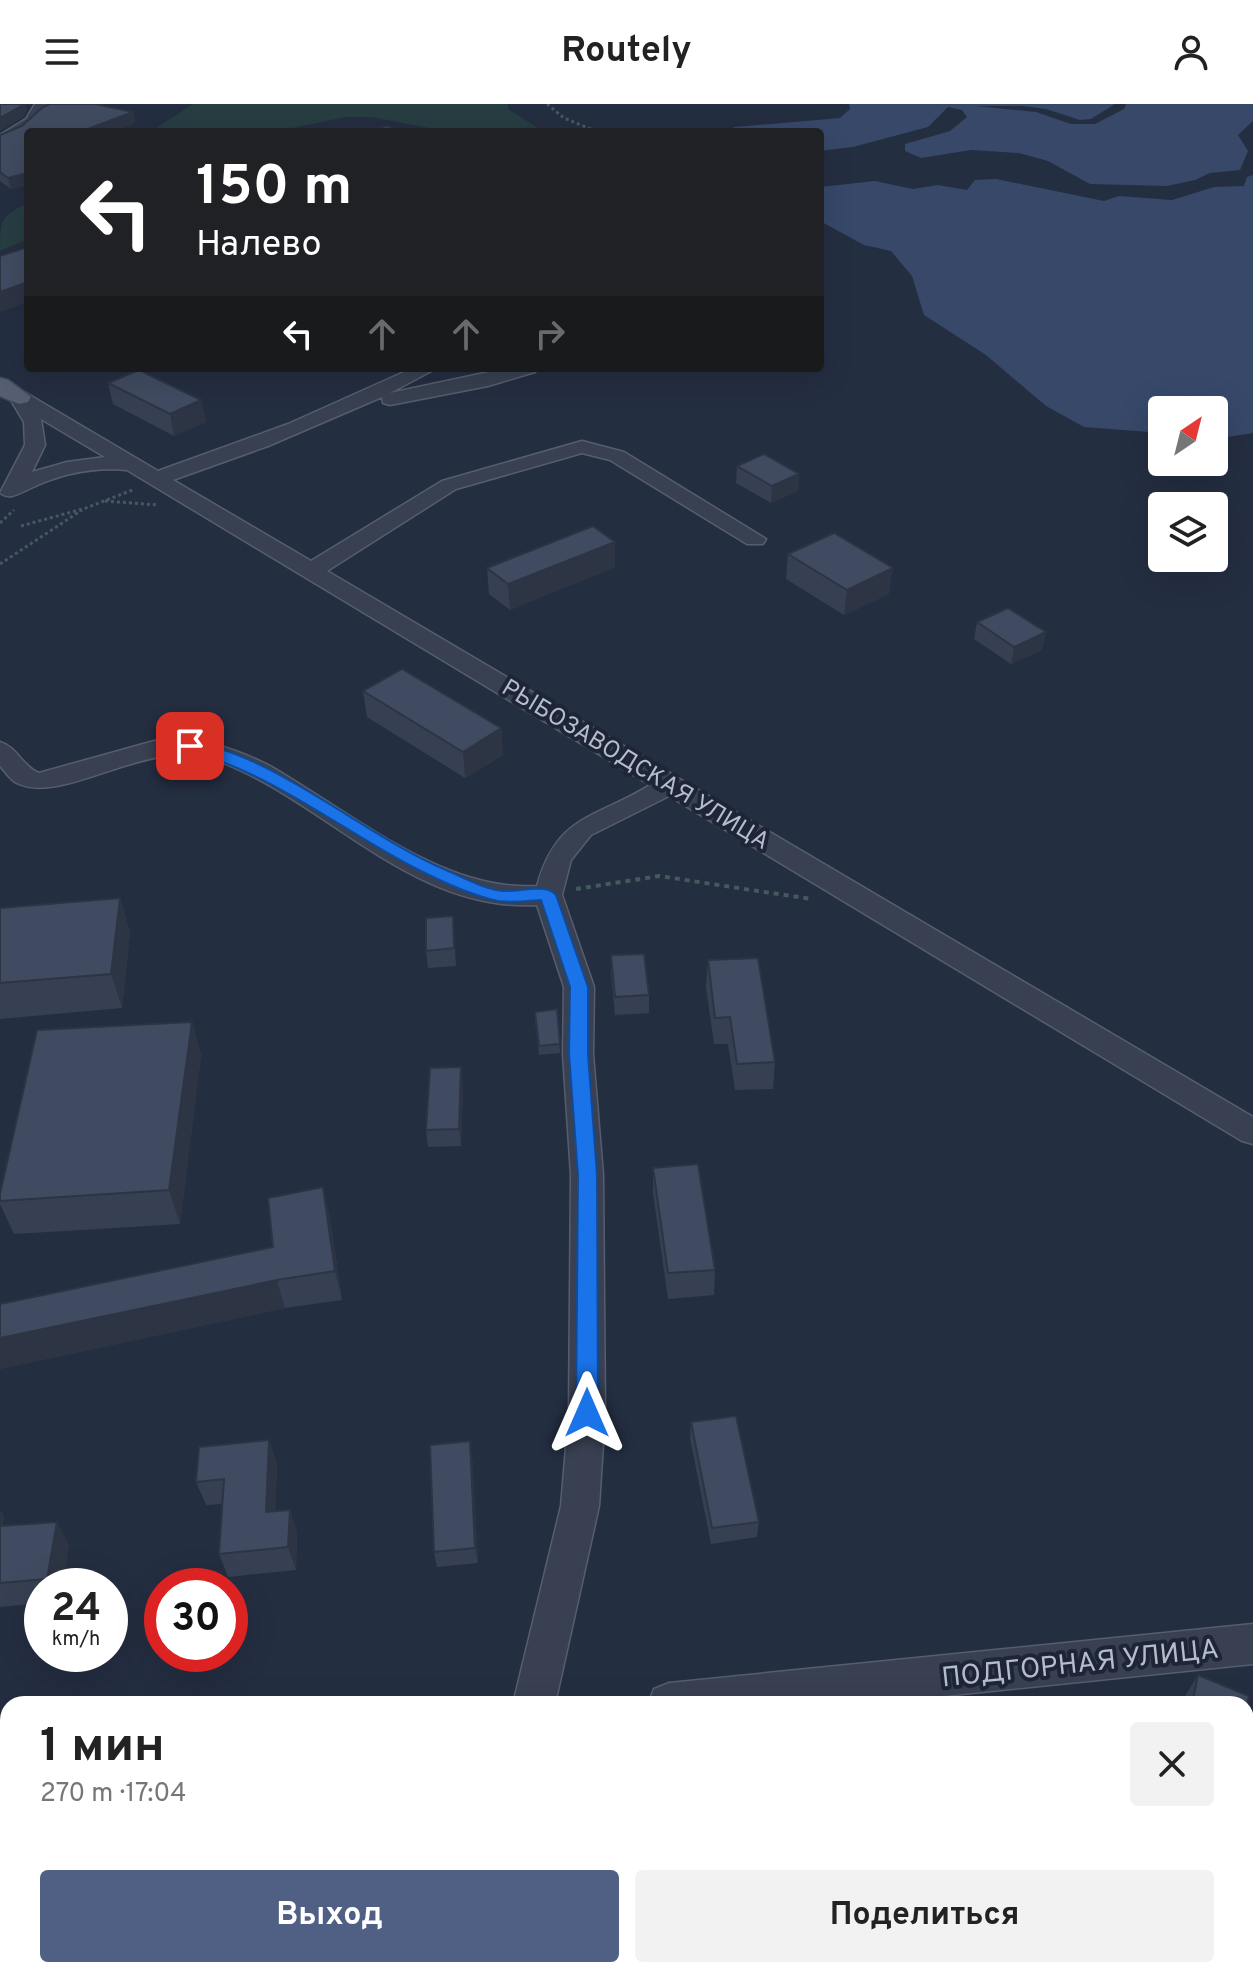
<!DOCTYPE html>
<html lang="ru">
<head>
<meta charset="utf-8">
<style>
	body { margin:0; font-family:Overpass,sans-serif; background:#f2f2f2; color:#222; height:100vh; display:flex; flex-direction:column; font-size:30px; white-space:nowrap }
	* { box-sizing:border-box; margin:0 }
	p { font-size:26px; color:#767676 }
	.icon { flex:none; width:44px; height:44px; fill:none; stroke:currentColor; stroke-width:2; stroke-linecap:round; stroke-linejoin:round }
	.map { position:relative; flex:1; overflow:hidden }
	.panel { position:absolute; left:0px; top:1592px; width:1254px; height:282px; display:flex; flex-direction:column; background:#fff; border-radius:24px 24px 0 0; box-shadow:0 8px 32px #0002 }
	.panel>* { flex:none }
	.guide { position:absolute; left:24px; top:24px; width:800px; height:244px; border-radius:8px; box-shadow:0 8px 32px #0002; background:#202124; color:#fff; overflow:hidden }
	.needle { width:52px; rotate:35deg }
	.controls { position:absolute; left:1148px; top:292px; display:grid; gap:16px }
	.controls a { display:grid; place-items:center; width:80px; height:80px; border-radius:8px; background:#fff; box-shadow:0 8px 32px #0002; font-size:40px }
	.speed { position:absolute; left:24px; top:1464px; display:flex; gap:16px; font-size:40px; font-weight:700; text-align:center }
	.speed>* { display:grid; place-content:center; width:104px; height:104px; border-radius:50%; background:#fff; box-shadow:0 8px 32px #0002; line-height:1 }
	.speed small { font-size:20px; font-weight:400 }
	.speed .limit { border:12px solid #d22; background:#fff; color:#111 }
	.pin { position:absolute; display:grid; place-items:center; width:68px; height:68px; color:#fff; margin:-34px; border-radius:16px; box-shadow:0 4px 12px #0006 }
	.me { position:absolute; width:88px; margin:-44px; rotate:0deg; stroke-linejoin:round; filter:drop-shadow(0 0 6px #0008) }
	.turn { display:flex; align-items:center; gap:28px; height:168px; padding:0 40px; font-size:36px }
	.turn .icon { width:104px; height:104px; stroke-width:2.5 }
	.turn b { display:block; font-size:56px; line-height:68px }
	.lanes { display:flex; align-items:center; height:76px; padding:0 40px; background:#0003; justify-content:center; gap:40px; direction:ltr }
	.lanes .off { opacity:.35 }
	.round { display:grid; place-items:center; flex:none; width:84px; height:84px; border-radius:8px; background:#f2f2f2 }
	.headline { display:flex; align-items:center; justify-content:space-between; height:136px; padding:0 40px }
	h1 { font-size:48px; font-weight:700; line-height:60px }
	.primary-button { display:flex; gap:16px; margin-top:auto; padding:16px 40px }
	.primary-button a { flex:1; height:92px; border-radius:8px; background:#506085; color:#fff; font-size:32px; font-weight:700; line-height:92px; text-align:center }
	.primary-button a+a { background:#f2f2f2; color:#222 }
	header { display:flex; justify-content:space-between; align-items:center; height:104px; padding:0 40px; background:#fff; font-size:36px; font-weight:700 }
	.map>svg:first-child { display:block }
	.green { fill:#263d42 }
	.water { fill:#374869 }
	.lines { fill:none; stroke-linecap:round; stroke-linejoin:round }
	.minor-casing { stroke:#565e6e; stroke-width:3 }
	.major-casing { stroke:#42495a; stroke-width:3 }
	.path-far1 { stroke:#445a5f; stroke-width:3; stroke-dasharray:3 3; stroke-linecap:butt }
	.path { stroke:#445a5f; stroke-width:4; stroke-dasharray:5 5; stroke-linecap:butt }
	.minor { fill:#384051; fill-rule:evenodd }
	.major { fill:#565f71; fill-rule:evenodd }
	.wall { fill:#374053 }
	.shaded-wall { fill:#2d3444 }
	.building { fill:#404b61; stroke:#2d3444; stroke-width:2 }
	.route { fill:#1a73e8; stroke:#114b97; stroke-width:2 }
	.labels { text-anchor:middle; stroke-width:8; stroke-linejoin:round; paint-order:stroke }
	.street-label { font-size:24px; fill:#b5bccb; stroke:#1d2536 }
	.near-street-label { font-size:28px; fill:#b5bccb; stroke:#1d2536 }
</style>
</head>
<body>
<header><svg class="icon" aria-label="menu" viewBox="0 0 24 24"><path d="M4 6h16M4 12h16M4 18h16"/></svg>Routely<svg class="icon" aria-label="person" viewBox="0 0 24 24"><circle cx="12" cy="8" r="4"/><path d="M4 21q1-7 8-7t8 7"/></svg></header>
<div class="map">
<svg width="1253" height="1873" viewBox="0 0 1253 1873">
	<rect width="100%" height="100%" fill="#242e41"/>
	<!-- green -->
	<g class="green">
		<path d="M193,0H508V5L544,28L439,26L372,13H346L273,28H150Z"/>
		<path d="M28,99V135L0,147C0,118 0,111 28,99Z"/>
	</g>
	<!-- water -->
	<g class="water">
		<path d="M849,0H1115L1091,15L1080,16L1046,5L1023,2H975L1036,8L1071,20H1095L1124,5L1126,0H1253V17L1238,31L1248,47L1240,66L1210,69L1195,76L1167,82L1090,80L1048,57L1019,49L971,46L921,54L905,47V40L950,27L967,13L962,6L948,3L928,23L853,43L820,47V28H720L735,23L840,14L850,5Z"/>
		<path d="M1253,71V329L1214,335V306H1162V329L1084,323L1046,302L986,251L924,211L912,172L891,147L864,141L820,117V83L875,77L913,85L938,81L967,86L975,76L996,75L1104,97L1119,92L1172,96L1214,83L1244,82L1247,73Z"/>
	</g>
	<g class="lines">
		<defs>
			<g id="minor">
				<path d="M35,0H49C43,22 21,35 0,40V31L26,15Z"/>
				<path d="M413,264H437L390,289L508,264H537L535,268L488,282L390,301L383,299L382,293L268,342L173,376L311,457L442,377L582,337L624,348L766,435L763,440H747L610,356L582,349L456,385L327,467L1253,1013V1040L1242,1037L669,692L591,731L571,756L562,791L594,883L593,950L603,1071L605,1309L599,1402L555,1600H513L561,1402L569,1309L571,1071L563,950L564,883L537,801C409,808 324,694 213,655C147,633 63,702 17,679C10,676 5,667 0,662V638C17,643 23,663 39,669L154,637C197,632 232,643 270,662C349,707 442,788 537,782C557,710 595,715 650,681L127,366C92,363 60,370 29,385C18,390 10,396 0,389L25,341L24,318L9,293L12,289H26L158,367L288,320ZM41,315L105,353L67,358L32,368L45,341Z"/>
				<path d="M1253,1520V1560L866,1600H648L654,1585L669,1579Z"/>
				<path d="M8,1641V1683L0,1684V1642Z"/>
				<rect x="351" y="1866" width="46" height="7"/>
				<path d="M636,1866H682L683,1873H637Z"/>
			</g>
			<path id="major" d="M0,274L8,276L31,293L28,298L19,300L0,292Z"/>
		</defs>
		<!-- minor casing -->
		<use href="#minor" class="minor-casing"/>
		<!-- major casing -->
		<use href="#major" class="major-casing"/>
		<!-- path-far1 -->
		<g class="path-far1">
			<path d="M547,0L564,14L598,28"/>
			<path d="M105,397L158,401"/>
			<path d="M0,419L14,406"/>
			<path d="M21,422L86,404L135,385"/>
			<path d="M0,460L82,406"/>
		</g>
		<!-- path -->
		<path class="path" d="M576,785L659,772L811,795"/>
		<!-- minor -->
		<use href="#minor" class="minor"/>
		<!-- major -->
		<use href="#major" class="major"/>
	</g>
	<!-- wall -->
	<g class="wall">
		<path d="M50,0H96L133,8L135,19L112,28H28V81L11,85L0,77V31L22,22L43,3Z"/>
		<path d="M108,279L201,296L206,318L174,332L113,300Z"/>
		<path d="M737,362L799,370L798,387L771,399L736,379Z"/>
		<path d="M788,450L889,490L844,511L786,475Z"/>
		<path d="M615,463L510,506L489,490L487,464Z"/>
		<path d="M977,518L1046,528L1042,546L1011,560L974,535Z"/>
		<path d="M363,587L501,624L503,651L465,674L367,613Z"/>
		<path d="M120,794L130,829L122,904L0,915V804Z"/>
		<path d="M453,812L456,862L428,864L426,847Z"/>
		<path d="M611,851L649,891V909L615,911L611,869Z"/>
		<path d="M708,856L775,958L773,985L735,986L728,940H714L706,883Z"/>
		<path d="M557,905L560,949L539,951L535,917Z"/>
		<path d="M192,918L201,952L180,1120L14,1130L0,1100V1090Z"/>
		<path d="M461,963L463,981L461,1042L428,1043L426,1026Z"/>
		<path d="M653,1064L715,1166L714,1191L668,1195L653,1089Z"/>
		<path d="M330,1113L342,1196L285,1204L0,1265L273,1143Z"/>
		<path d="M691,1318L759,1418L757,1433L711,1440L690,1334Z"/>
		<path d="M269,1336L277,1360L275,1407L290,1406L297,1429L296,1466L228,1473L219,1450L222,1400L206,1401L196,1378Z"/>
		<path d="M472,1353L478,1459L437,1463L434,1448Z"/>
		<path d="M0,1406L4,1412L2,1422L69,1441L63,1482H42V1499L0,1503Z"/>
		<path d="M1198,1571L1246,1600H1183L1185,1592Z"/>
	</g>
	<!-- shaded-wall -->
	<g class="shaded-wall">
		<path d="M22,0H26L27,5L24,13L0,27V14Z"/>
		<path d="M133,8L135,19L112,28H80Z"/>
		<path d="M28,69V81L11,85L8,74Z"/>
		<path d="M28,178V198L0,208V188Z"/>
		<path d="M201,296L206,318L174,332L170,310Z"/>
		<path d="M799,370L798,387L771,399L772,382Z"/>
		<path d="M615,438V463L510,506L508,480Z"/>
		<path d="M893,464L889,490L844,511L847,486Z"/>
		<path d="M1046,528L1042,546L1011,560L1014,543Z"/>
		<path d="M501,624L503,651L465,674L463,648Z"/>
		<path d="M120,794L130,829L122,904L111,870Z"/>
		<path d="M192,918L201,952L180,1120L169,1086Z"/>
		<path d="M461,963L463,981L461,1042L459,1025Z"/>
		<path d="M323,1083L330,1113L342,1196L335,1167Z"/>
		<path d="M277,1176L285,1204L0,1265V1234Z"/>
		<path d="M269,1336L277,1360L274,1431L266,1408Z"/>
		<path d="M470,1337L472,1353L478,1459L475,1444Z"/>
		<path d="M0,1406L4,1412L0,1431Z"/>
		<path d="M290,1406L297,1429L296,1466L288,1443Z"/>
		<path d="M57,1418L69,1441L63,1482H51L47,1475Z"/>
		<path d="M158,1866H166V1873H157Z"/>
	</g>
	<!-- building -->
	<g class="building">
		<path d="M0,0H22L21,2L0,14Z"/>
		<path d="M50,0H96L133,8L80,28H28V69L8,74L0,68V31L22,22L43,3Z"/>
		<path d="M387,22L401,28H364Z"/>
		<path d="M28,143V178L0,188V152Z"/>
		<path d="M139,266L201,296L170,310L108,279Z"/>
		<path d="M764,350L799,370L772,382L737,362Z"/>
		<path d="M593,422L615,438L508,480L487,464Z"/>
		<path d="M834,429L893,464L847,486L788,450Z"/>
		<path d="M1008,504L1046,528L1014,543L977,518Z"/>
		<path d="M402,565L501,624L463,648L363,587Z"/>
		<path d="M120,794L111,870L0,879V804Z"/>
		<path d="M453,812L454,844L426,847V814Z"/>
		<path d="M644,850L649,891L615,893L611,851Z"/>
		<path d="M758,854L775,958L737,960L730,913L715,914L708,856Z"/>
		<path d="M557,905L560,940L539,942L535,908Z"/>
		<path d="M192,918L169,1086L0,1097V1090L37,926Z"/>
		<path d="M461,963L459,1025L426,1026L430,964Z"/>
		<path d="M698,1060L715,1166L668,1169L653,1064Z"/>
		<path d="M323,1083L335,1167L277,1176L0,1234V1200L273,1143L268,1094Z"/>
		<path d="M736,1312L759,1418L712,1424L691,1318Z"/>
		<path d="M269,1336L266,1408L290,1406L288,1443L219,1450L224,1375L196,1378L199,1343Z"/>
		<path d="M470,1337L475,1444L434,1448L430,1341Z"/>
		<path d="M57,1418L47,1475L0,1479V1422Z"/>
		<path d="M1198,1571L1249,1592L1246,1605V1600H1192Z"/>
		<path d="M64,1866H158L157,1873H64Z"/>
		<path d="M444,1866H491L492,1873H444Z"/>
	</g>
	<!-- route -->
	<path class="route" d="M190,638C273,649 365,732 446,766C464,774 484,785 503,787C519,788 546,779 556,791L588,883V950L597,1071L598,1309L595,1316L587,1319L579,1316L576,1309L578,1071L569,950L570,883L541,796C528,797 512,799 498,797C469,791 440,777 413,763C338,724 266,665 184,646V639Z"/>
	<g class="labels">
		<!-- street labels -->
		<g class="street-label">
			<text transform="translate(636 660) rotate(31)" y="8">РЫБОЗАВОДСКАЯ УЛИЦА</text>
		</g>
		<!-- near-street labels -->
		<g class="near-street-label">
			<text transform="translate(1080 1558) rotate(-6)" y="10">ПОДГОРНАЯ УЛИЦА</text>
		</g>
	</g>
</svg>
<div class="controls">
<a><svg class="needle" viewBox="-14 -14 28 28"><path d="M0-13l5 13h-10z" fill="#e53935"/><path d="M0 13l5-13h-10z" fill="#767676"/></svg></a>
<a><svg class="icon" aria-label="layers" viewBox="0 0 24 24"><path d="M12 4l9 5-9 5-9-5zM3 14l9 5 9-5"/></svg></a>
</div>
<div class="speed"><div>24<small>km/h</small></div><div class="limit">30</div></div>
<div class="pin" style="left:190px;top:642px;background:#d93025"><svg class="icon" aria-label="arrive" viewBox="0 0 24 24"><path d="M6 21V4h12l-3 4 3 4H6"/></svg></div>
<svg class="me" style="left:587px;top:1309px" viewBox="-20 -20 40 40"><path d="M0-17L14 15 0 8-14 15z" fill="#1a73e8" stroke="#fff" stroke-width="4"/></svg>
<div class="guide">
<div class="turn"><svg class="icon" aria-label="left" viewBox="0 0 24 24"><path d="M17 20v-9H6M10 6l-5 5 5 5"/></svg><div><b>150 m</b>Налево</div></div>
<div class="lanes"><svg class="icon" aria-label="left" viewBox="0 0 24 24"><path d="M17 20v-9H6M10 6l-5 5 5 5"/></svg><svg class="icon off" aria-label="ahead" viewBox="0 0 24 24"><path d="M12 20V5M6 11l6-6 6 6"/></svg><svg class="icon off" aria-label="ahead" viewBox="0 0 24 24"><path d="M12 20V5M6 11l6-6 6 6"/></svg><svg class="icon off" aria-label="right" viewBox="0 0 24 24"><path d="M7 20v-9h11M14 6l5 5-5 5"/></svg></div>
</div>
<section class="panel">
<div class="headline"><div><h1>1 мин</h1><p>270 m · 17:04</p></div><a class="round"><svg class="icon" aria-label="close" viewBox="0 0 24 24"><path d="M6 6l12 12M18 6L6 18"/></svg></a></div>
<div class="primary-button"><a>Выход</a><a>Поделиться</a></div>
</section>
</div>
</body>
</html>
